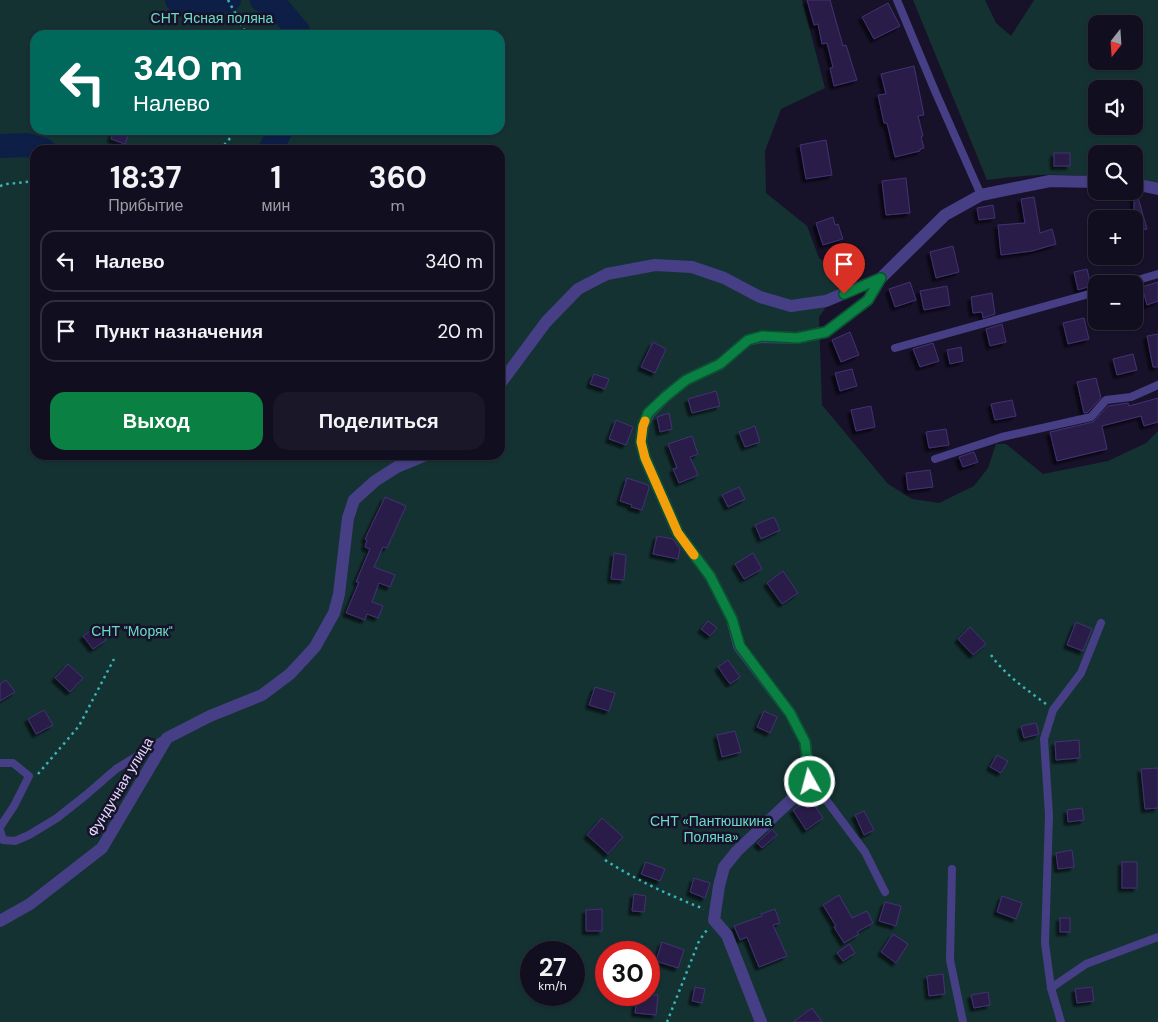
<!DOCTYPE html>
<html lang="ru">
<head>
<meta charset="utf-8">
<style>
	body { margin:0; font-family:"DM Sans",sans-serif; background:#1a1728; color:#f1f3f6; height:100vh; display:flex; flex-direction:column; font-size:19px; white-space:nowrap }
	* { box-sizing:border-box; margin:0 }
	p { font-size:16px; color:#9c9ca4 }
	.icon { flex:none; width:28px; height:28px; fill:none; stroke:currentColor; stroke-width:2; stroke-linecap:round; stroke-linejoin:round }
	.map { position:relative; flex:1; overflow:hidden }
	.details { position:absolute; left:30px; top:145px; width:475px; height:315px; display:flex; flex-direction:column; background:#110e1f; border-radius:15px; box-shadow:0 1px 4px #0004,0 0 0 1px #302e3d }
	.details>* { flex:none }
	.banner { position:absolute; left:30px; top:30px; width:475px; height:105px; border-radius:15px; box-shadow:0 1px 4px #0004,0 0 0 1px #302e3d; background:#00695c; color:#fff; overflow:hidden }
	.needle { width:32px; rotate:197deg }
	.buttons { position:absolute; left:1088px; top:15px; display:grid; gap:10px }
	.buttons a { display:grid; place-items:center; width:55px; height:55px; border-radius:10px; background:#110e1f; box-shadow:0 1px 4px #0004,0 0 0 1px #302e3d; font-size:25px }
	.speed { position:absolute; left:520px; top:941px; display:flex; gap:10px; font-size:25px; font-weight:700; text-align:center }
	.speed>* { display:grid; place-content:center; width:65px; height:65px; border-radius:50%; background:#110e1f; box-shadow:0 1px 4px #0004,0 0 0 1px #302e3d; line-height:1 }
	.speed small { font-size:12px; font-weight:400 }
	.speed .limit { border:8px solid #d22; background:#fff; color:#111 }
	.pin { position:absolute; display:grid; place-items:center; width:42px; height:42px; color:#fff; margin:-51px -21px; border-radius:50% 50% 50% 0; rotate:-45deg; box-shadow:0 0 5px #0007 }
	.pin .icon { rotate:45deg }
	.me { position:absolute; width:55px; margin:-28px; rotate:353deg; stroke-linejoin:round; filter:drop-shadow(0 0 4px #0008) }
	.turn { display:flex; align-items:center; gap:18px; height:105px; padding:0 20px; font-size:22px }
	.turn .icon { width:65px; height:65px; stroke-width:2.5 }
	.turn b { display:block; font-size:35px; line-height:42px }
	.eta { display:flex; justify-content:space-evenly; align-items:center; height:85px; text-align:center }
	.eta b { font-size:30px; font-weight:700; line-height:35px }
	.action { display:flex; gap:10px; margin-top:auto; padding:10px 20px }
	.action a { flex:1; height:58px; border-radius:15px; background:#0b8043; color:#fff; font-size:20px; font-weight:700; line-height:58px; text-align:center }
	.action a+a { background:#1a1728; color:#f1f3f6 }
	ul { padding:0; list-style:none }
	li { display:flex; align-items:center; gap:15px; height:62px; margin:0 10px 8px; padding:0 10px; border:2px solid #302e3d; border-radius:15px }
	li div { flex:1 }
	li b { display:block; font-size:19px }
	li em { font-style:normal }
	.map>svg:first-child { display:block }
	.green { fill:#153233; fill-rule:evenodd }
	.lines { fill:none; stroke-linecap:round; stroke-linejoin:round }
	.river { stroke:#0d1e47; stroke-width:24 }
	.building { fill:#2a1e49; stroke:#433174; filter:url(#shadow) }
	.path { stroke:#36b6b7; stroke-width:2.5; stroke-dasharray:2.5 4; stroke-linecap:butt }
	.lane { stroke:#463f86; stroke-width:8 }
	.street { stroke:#463f86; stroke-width:12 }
	.route-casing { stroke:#07532c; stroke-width:12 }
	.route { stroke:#0b8043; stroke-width:9 }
	.slow { stroke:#f59e0b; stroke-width:9 }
	.labels { text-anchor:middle; stroke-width:5; stroke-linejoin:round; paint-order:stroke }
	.park-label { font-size:14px; fill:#69dcc7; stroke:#171229 }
	.street-label { font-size:14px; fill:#e1dbfe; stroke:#171229 }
</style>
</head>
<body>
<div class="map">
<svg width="1158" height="1022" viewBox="0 0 1158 1022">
	<defs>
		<filter id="shadow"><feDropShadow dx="-3.5" dy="3.5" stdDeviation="1" flood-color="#0009"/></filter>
	</defs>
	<rect width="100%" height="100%" fill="#171229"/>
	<!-- green -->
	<g class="green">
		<path d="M0,0H802L825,88L781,109L765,151L766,193L807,226L819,258L838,272L839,289L819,317L822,405L888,484L912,499L939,503L974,486L988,468L996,444H1006L1043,474L1108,461L1146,443L1158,431V1022H0ZM35,35H500V130H35ZM35,150H500V455H35ZM531,952H574V995H531ZM606,952H649V995H606Z"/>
		<path d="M913,0H985L996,23L1011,36L1034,0H1158V184L1134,180V154H1096V177C1059,173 1024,175 987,180ZM1096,24H1134V61H1096ZM1096,89H1134V126H1096Z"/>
	</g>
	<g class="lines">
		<!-- river -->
		<g class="river">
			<path d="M177,0L202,4L229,0"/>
			<path d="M262,0L276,5L298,31L299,35"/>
			<path d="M0,146L27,145L44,150"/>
			<path d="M270,150L281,130"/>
		</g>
	</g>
	<!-- building -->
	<g class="building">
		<path d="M807,0H830L843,46L846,45L857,80L834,86L830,68L833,67L827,43L822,44L818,24L814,25Z"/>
		<path d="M888,3L900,26L874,39L862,17Z"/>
		<path d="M914,66L924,115L918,116L923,136L921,137L924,148L920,149V151L895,157L887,123H884L878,95L886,94L881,74Z"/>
		<path d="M114,130H130L125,144L111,139Z"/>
		<path d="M826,140L832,175L806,179L800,145Z"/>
		<rect x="1054" y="153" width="16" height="13"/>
		<path d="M906,178L910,213L886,215L882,181Z"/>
		<path d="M1134,194H1137L1147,229L1134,232Z"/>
		<path d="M1034,197L1040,233L1052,229L1056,244L1032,251L1001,255L998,225L1025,223L1021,199Z"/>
		<path d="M993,205L995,218L979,220L977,208Z"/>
		<path d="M833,217L835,225L838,224L843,239L823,245L816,223Z"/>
		<path d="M953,246L959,272L936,278L930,252Z"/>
		<path d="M1087,269L1091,286L1078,290L1074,272Z"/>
		<path d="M910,282L916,300L895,307L889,289Z"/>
		<path d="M1158,282V301L1147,305L1142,287Z"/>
		<path d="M947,286L950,305L924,310L920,291Z"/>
		<path d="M992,293L995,314L983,318L982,312L973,313L971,297Z"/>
		<path d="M1084,318L1089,339L1068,344L1063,323Z"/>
		<path d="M1002,324L1006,342L990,346L986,329Z"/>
		<path d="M850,332L859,355L841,362L832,340Z"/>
		<path d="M1158,334V367H1153L1147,336Z"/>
		<path d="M653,342L666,349L655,373L641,367Z"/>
		<path d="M933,343L939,361L920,367L913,349Z"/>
		<path d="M961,347L963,361L950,364L947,350Z"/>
		<path d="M1133,354L1137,370L1117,375L1113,359Z"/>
		<path d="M852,369L857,386L840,391L835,373Z"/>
		<path d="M594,374L609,379L605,389L590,384Z"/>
		<path d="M1096,378L1101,398L1088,412L1084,413L1077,382Z"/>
		<path d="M716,391L720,406L692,413L688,399Z"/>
		<path d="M1158,398V422L1144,426L1141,416L1102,426L1107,449L1057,461L1050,432L1093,422L1108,406L1128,403L1129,406Z"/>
		<path d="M1012,400L1016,416L995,420L991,404Z"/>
		<path d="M871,406L875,427L856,431L851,410Z"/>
		<path d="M669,413L672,429L660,432L657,417Z"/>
		<path d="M616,420L633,427L626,445L609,439Z"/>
		<path d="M755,426L760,442L745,447L739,432Z"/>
		<path d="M946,429L949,445L929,448L926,432Z"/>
		<path d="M692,436L698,454L690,457L698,475L679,483L673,469L677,468L668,444Z"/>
		<path d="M974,452L978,462L963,467L959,457Z"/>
		<path d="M930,470L933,487L908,490L906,473Z"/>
		<path d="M627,478L648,485L649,488L642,510L631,507L632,505L620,501Z"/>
		<path d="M739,487L745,499L728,507L722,495Z"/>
		<path d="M385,497L406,506L387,548L383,547L374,567L395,575L390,587L379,583L372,602L383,606L378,618L367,614L365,620L346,613L359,582H356L370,549L365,547L367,540L365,539Z"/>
		<path d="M774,517L780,530L761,539L755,525Z"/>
		<path d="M657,536L673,539L680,549L678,559L653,554Z"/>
		<path d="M614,553L626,555L624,580L611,579Z"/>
		<path d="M753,553L762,569L744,579L735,564Z"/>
		<path d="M783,571L798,593L782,604L767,583Z"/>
		<path d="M708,621L717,628L710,636L701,629Z"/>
		<path d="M1076,622L1092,629L1083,651L1067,645Z"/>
		<path d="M96,627L106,640L93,649L83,636Z"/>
		<path d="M970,627L986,644L973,655L958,639Z"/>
		<path d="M728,660L740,677L730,684L718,667Z"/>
		<path d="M68,664L83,678L70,692L55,678Z"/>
		<path d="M6,680L15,692L0,701V684Z"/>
		<path d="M595,687L615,693L609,711L589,705Z"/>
		<path d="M44,710L53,725L36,734L28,719Z"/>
		<path d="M764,711L777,717L770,733L757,727Z"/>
		<path d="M1036,723L1039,734L1024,738L1021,726Z"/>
		<path d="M735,731L741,752L722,757L717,735Z"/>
		<path d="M1079,740L1080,758L1056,760L1055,742Z"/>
		<path d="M997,755L1008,761L1001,773L990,767Z"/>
		<path d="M1158,768V808L1145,809L1141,769Z"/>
		<path d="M810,799L823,818L806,830L793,810Z"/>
		<path d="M1082,808L1084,820L1068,822L1067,810Z"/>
		<path d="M864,811L874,830L864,835L855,815Z"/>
		<path d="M602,818L623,837L608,854L587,835Z"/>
		<path d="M772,829L777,835L762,848L757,843Z"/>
		<path d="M1072,850L1074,867L1058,869L1056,853Z"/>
		<path d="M646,862L665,869L660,881L641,874Z"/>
		<rect x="1122" y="862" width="15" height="26"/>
		<path d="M694,878L710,883L705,898L690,892Z"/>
		<path d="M634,894L646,896L644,912L632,911Z"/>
		<path d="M839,895L852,918L867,911L873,923L857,932L859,934L844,943L834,927L836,926L823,905Z"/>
		<path d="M1002,896L1022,903L1016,919L997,912Z"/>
		<path d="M885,902L901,906L896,926L879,921Z"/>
		<path d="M602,909V931H586V910Z"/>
		<path d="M775,909L780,923L773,925L787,956L759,967L747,937L740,940L734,926L762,916L761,914Z"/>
		<rect x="1060" y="918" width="10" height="14"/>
		<path d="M893,934L908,944L896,963L881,952Z"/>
		<path d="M662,942L684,950L678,968L656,961Z"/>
		<path d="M849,944L855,953L843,961L837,953Z"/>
		<path d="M943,974L945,994L929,996L927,976Z"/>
		<path d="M695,987L705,989L702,1003L692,1001Z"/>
		<path d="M1092,987L1094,1001L1077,1003L1075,989Z"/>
		<path d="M988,992L990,1005L974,1008L971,995Z"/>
		<path d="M637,995H658L656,1015L635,1013Z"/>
		<path d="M812,1008L822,1022H793Z"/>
	</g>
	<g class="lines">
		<!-- path -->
		<g class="path">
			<path d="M228,0L247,35"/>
			<path d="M220,150L231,137L234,130"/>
			<path d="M0,186L7,184L35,181"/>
			<path d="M991,655C1005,675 1026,689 1046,704"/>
			<path d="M38,774L79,726L114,659"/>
			<path d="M605,860C636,880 669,895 704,909"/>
			<path d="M667,1022L699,941L707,930"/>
		</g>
		<!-- lane -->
		<g class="lane">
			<path d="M897,0L935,91L981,195"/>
			<path d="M1124,284L1158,274"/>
			<path d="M895,348L1096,292"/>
			<path d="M935,459L1002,437L1091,417L1106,400L1131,397L1158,385"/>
			<path d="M0,763H13L29,776L14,806L0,827"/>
			<path d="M810,782L818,789L865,852L885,892"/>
			<path d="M0,830L3,840L15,841L29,835L57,818L86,795L116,769L163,740"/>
			<path d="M952,869L950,960L963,1022"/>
			<path d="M1051,988L1086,964L1158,937"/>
			<path d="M1061,1022L1051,988L1045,943L1049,815L1044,739L1053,710L1081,673L1101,623"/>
		</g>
		<!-- street -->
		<g class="street">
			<path d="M1134,184L1158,189"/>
			<path d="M500,384L546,322L578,289L607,274L655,265L692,267L724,278L760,297L791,306L826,301L881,278"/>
			<path d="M0,921L30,904L102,848L167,738L210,716L262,695L290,674L315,647L334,613L339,594L348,518L354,500L375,481L397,467L426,455"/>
			<path d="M761,1022L727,935L714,920L719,886L724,867L737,851L810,782L805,742L790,713L739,646L732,619L710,576L678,533L645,458L641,442L643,426L649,413L665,397L686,380L720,364L748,340L762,337L797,338L826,332L868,300L881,278L945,215L981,195L1050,181L1096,182"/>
		</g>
	</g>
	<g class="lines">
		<defs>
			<path id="route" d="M810,782L805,742L790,713L740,646L732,619L710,576L678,533L645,458L641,442L643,426L648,413L665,397L686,380L720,364L748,340L762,336L797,338L826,332L868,300L881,278L844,294"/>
		</defs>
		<!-- route casing -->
		<use href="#route" class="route-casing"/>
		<!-- route -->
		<use href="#route" class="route"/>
		<!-- slow -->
		<path class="slow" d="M645,421L643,426L641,442L645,458L678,533L694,555"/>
	</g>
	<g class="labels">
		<!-- park labels -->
		<g class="park-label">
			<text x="212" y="23">СНТ Ясная поляна</text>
			<text x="132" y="636">СНТ "Моряк"</text>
			<text x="711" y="826">СНТ «Пантюшкина<tspan x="711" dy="16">Поляна»</tspan></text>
		</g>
		<!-- street labels -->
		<g class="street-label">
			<text transform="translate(120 787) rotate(-59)" y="5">Фундучная улица</text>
		</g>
	</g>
</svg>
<div class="buttons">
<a><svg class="needle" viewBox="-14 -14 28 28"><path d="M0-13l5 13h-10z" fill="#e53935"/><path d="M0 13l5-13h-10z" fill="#9c9ca4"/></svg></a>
<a><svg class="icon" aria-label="sound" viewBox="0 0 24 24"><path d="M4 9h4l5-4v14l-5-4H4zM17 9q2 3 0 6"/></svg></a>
<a><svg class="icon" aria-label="search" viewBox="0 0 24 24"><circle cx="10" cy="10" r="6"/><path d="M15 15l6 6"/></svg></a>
<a>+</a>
<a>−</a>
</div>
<div class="speed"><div>27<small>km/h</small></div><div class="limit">30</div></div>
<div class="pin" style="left:844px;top:294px;background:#d93025"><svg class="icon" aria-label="arrive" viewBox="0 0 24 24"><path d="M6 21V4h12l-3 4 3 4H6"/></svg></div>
<svg class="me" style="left:810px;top:782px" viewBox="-20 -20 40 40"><circle r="17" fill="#0b8043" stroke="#fff" stroke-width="3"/><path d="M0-11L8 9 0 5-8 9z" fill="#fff"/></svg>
<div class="banner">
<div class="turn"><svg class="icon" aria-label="left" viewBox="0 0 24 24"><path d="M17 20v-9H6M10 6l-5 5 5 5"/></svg><div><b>340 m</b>Налево</div></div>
</div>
<section class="details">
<div class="eta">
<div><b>18:37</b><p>Прибытие</p></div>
<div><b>1</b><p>мин</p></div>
<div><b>360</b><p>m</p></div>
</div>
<ul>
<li><svg class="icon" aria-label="left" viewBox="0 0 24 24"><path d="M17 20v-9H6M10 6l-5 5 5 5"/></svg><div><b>Налево</b></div><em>340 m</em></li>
<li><svg class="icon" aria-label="arrive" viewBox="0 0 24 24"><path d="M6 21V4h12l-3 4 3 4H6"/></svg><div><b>Пункт назначения</b></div><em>20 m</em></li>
</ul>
<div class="action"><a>Выход</a><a>Поделиться</a></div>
</section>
</div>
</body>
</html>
